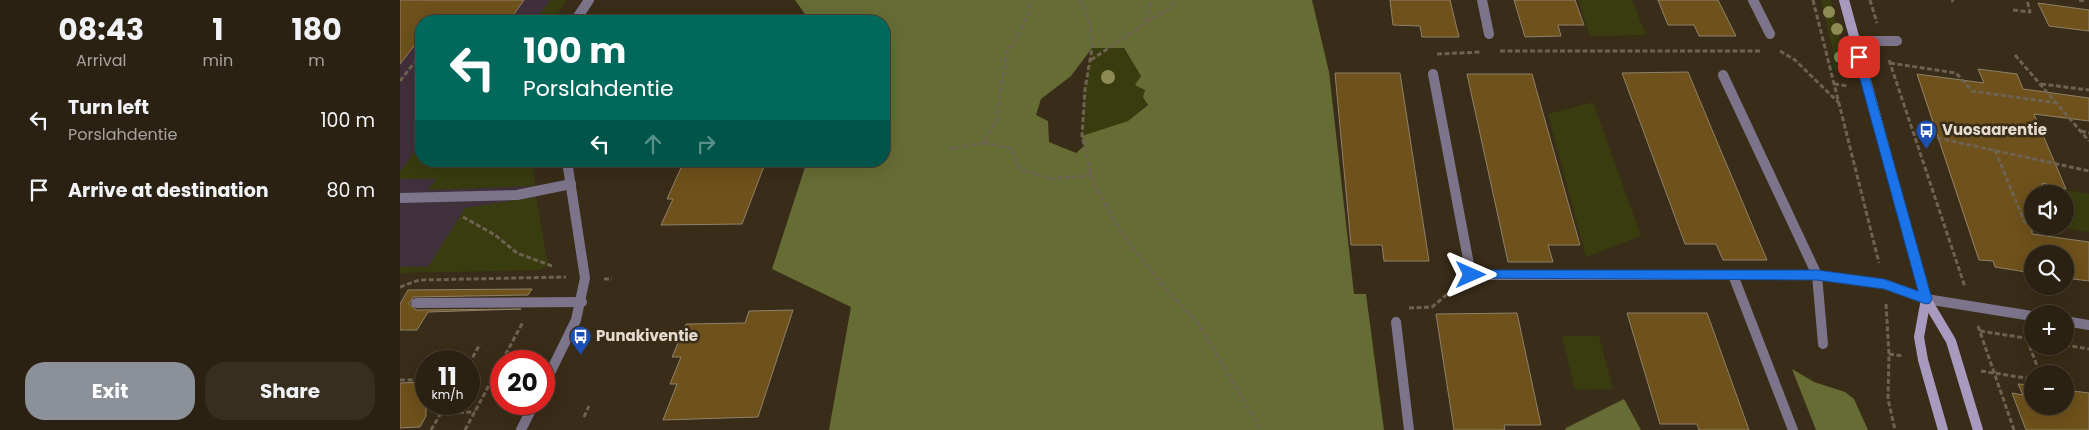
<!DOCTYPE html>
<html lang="en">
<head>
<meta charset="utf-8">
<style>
	body { margin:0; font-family:Poppins,sans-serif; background:#372e20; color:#f1f3f6; height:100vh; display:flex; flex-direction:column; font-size:19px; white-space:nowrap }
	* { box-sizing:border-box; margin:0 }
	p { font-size:16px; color:#a6a39f }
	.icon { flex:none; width:28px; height:28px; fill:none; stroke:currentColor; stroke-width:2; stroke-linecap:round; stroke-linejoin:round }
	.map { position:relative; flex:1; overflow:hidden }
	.panel { display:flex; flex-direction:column; background:#2b2112; width:400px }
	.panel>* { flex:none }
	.hud { position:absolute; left:15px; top:15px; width:475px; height:152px; border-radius:20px; box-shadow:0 5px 20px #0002,0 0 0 1px #473e32; background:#00695c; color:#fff; overflow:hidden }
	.buttons { position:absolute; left:1624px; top:185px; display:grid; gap:10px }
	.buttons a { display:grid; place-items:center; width:50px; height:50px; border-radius:50%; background:#2b2112; box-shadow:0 5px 20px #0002,0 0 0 1px #473e32; font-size:25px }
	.speed { position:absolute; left:15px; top:350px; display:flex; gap:10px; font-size:25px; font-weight:700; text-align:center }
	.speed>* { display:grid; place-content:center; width:65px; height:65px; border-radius:50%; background:#2b2112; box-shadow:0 5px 20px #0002,0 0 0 1px #473e32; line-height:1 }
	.speed small { font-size:12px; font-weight:400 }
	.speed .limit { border:8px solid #d22; background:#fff; color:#111 }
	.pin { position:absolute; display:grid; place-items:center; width:42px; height:42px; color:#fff; margin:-21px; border-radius:10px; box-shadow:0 2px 8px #0006 }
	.me { position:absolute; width:55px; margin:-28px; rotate:90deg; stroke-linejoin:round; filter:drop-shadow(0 0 4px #0008) }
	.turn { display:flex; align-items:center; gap:18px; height:105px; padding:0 25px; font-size:22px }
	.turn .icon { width:65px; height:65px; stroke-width:2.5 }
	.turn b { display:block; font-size:35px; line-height:42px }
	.lanes { display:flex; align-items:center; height:48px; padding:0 25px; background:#0003; justify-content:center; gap:25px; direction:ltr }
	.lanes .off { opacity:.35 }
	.eta { display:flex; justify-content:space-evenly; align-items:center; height:85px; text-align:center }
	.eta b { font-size:30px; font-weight:700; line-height:35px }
	.button { display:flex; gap:10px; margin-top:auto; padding:10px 25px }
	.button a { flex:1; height:58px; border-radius:20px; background:#8c9099; color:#fff; font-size:20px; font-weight:700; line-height:58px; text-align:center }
	.button a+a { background:#372e20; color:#f1f3f6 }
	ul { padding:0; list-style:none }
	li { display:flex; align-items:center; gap:15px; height:70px; padding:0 25px }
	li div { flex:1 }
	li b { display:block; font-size:19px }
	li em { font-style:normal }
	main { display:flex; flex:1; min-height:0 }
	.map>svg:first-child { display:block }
	.education { fill:#40303c }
	.green { fill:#383c0f }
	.forest { fill:#666d34; fill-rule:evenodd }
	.building { fill:#6e511b; stroke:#8f816a }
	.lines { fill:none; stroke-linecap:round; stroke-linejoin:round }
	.path { stroke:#6e6250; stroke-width:3; stroke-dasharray:5 2.5; stroke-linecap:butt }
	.lane { stroke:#7c748a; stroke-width:10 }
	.street { stroke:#7c748a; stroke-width:10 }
	.secondary { stroke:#a89abe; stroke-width:10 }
	.tree { fill:#8c8c54 }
	.route { fill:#1a73e8; stroke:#114b97 }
	.labels { text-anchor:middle; stroke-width:5; stroke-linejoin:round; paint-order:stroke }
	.poi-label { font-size:15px; font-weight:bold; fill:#e4dccf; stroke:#392c18; text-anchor:start }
</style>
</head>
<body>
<main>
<section class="panel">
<div class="eta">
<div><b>08:43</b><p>Arrival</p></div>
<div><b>1</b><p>min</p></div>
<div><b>180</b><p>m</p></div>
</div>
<ul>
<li><svg class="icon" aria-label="left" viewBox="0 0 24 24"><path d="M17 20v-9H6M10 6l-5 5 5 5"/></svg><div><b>Turn left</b><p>Porslahdentie</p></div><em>100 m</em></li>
<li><svg class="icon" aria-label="arrive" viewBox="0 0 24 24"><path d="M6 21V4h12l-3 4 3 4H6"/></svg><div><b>Arrive at destination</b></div><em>80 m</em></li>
</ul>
<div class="button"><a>Exit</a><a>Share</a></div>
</section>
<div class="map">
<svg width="1689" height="430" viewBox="0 0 1689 430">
	<rect width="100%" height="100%" fill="#392c18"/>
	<!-- education -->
	<path class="education" d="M0,0H167L153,21H21V161H133L136,197L148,265L0,267Z"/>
	<!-- green -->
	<g class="green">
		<path d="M150,0H167L153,21H135Z"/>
		<path d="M1178,0H1232L1246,35L1190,36Z"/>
		<path d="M1421,0H1431L1449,78L1434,68L1433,52Z"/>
		<path d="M692,48H723L741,76L748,104L728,121L682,136L685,89Z"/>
		<path d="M1193,102L1241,236L1186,257L1148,114Z"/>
		<path d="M21,142V161H133L135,186L28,190L36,179H0V172Z"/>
		<path d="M1658,188L1689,194V232L1651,226H1665V194H1660Z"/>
		<path d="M136,197L148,265L140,270L0,273V267H28L65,208Z"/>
		<path d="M1162,336H1199L1213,389L1175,390Z"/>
	</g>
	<!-- forest -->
	<g class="forest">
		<path d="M395,0H912L929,72L954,294H966L984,430H429L451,307L372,269L407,161H484V21H410ZM724,48L741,76L735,85L745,90L743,97L748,105L728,121L682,136L684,146L676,153L649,142L648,121L636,115L641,99L671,76L692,48Z"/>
		<path d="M1392,369L1414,382L1445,392L1454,399L1468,430H1416Z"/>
		<path d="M1224,399L1241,430H1165L1166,428Z"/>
	</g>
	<!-- building -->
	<g class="building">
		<path d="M0,0H124L109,21H21V37L0,64Z"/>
		<path d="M990,0H1050L1059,37H1022L1020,26L993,25Z"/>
		<path d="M1114,0H1175L1184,25H1158L1161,36L1125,37Z"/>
		<path d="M1258,0H1318L1336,36H1299L1294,25H1268Z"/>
		<path d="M1638,3L1689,10V31L1649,26Z"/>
		<path d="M1578,69L1617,74L1623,89L1689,98V121L1634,114L1666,189L1642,183L1646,194H1632V234L1689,242V281L1665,278V254H1632V273L1595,267L1593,261L1579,260L1517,74L1584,83Z"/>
		<path d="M1288,72L1318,144L1367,260H1323L1316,244H1285L1222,73Z"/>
		<path d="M935,73H1000L1029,261H984L982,245H951Z"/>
		<path d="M1067,74H1132L1180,245H1148L1153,262H1108Z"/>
		<path d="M284,161H366L342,224L261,225L273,199H267Z"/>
		<path d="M132,289L128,295L13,297L9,304L16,310L121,309L28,312L17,330H0V304L8,290Z"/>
		<path d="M393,310L358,417L263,420L277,384H270L281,357H272L286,324L345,323L349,311Z"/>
		<path d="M1117,313L1141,425H1104L1105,430H1054L1036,314Z"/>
		<path d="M1227,313H1307L1349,430H1299L1297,424H1260Z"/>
		<path d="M26,382V416L20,427L0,428V383Z"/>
		<path d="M1618,384L1632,385V406H1665V390L1689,393V430H1626L1612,393L1623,395Z"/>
	</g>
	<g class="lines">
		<!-- path -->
		<g class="path">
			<path d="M680,0L690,22L692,48L685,89L682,136L693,182L720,231L764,287L798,323L861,430"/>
			<path d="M1413,0L1479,263"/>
			<path d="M1470,0L1477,23"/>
			<path d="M1552,0L1553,2"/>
			<path d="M1679,0L1685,1"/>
			<path d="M1613,10L1630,12L1627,0"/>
			<path d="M746,22L769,9L775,0"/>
			<path d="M1100,51H1361"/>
			<path d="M1380,51L1395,60L1439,103"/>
			<path d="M1037,54L1081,52"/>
			<path d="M1615,55L1689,141"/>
			<path d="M691,60L746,23L751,0"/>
			<path d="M1489,60L1565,287"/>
			<path d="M1490,63L1556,73L1572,91L1657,103"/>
			<path d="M0,81L15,62H21"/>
			<path d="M1434,84L1448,86"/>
			<path d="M1641,84L1689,90"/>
			<path d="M1681,131L1689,133"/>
			<path d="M1515,133L1689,171"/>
			<path d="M584,143L611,148L620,170L652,179L691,175"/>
			<path d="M549,149L584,143L597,118L606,53L615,42L627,16L630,0"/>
			<path d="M1595,150L1624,221L1632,226"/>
			<path d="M63,217L95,235L117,253L152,266"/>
			<path d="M1633,226L1639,229"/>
			<path d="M204,279H212"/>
			<path d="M0,287L19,280L166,277"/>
			<path d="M1486,304L1489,354L1488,399L1495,430"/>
			<path d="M1009,308L1032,307L1057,286"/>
			<path d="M1578,326L1614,430"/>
			<path d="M1580,331L1632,339"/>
			<path d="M1627,339L1640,374"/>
			<path d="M1665,345L1689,349"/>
			<path d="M1489,354L1503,356"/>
			<path d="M102,361L123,322"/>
			<path d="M69,364L80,344"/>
			<path d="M1657,369L1659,374"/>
			<path d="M1581,371L1632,379"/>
			<path d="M0,380H26"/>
			<path d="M42,412L47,404"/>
			<path d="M184,417L189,406"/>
			<path d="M31,430L41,413L75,412"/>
			<path d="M65,430L101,363"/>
		</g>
		<!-- lane -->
		<g class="lane">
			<path d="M1082,0L1089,34"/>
			<path d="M1353,0L1370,34"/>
			<path d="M1455,41H1497"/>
			<path d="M1033,74L1071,275H1417L1484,284L1526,299"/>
			<path d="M1323,75L1417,275L1423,344"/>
			<path d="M0,198L117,195L171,184"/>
			<path d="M1333,275L1393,430"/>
			<path d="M16,303L182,302"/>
			<path d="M996,322L1009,430"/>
		</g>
		<!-- street -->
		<g class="street">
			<path d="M175,21L189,0"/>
			<path d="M1526,299L1632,316"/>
			<path d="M1665,321L1689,325"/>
			<path d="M144,385L176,320L185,278L167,161"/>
			<path d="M121,430L134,404"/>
		</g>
		<!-- secondary -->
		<g class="secondary">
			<path d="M1444,0L1526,299L1551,341L1578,430"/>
			<path d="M1526,299L1519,337L1523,360L1543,430"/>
		</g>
	</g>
	<!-- trees -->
	<g class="tree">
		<circle cx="1429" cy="12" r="6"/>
		<circle cx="1437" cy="29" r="6"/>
		<circle cx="1440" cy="57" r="6"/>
		<circle cx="708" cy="77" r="7"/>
	</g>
	<!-- route -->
	<path class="route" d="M1459,53L1464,57L1532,299L1530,303L1526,304L1484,289L1417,280L1067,278L1065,275L1071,270H1417L1484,279L1518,291L1454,57Z"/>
	<!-- icons -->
	<defs>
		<symbol id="bus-pin" viewBox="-11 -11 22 30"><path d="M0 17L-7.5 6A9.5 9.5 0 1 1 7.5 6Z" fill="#1a4fb4" stroke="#392c18"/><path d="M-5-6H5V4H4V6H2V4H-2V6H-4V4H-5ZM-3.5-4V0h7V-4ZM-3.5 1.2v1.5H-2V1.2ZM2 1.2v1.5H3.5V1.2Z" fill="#fff"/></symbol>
	</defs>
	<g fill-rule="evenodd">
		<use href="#bus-pin" x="1514" y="118" width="25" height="34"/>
		<use href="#bus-pin" x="168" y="324" width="25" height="34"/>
	</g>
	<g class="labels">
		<!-- poi labels -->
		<g class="poi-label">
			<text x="1542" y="135">Vuosaarentie</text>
			<text x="196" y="341">Punakiventie</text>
		</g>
	</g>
</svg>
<div class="buttons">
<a><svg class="icon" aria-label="sound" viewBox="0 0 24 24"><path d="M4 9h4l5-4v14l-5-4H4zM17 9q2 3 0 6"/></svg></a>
<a><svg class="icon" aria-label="search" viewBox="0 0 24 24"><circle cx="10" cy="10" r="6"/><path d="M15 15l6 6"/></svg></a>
<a>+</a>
<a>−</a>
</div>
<div class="speed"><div>11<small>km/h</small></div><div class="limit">20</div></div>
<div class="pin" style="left:1459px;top:57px;background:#d93025"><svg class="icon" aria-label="arrive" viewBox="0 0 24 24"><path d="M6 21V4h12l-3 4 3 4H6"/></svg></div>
<svg class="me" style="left:1071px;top:275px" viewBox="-20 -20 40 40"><path d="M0-17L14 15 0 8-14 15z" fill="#1a73e8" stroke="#fff" stroke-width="4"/></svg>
<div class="hud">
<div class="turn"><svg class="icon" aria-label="left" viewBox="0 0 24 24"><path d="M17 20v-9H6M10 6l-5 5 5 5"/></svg><div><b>100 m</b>Porslahdentie</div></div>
<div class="lanes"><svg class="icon" aria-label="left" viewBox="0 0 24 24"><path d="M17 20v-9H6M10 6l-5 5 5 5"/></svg><svg class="icon off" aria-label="ahead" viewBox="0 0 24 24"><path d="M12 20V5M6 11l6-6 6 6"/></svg><svg class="icon off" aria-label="right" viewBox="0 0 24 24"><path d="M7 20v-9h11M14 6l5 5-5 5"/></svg></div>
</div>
</div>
</main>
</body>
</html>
